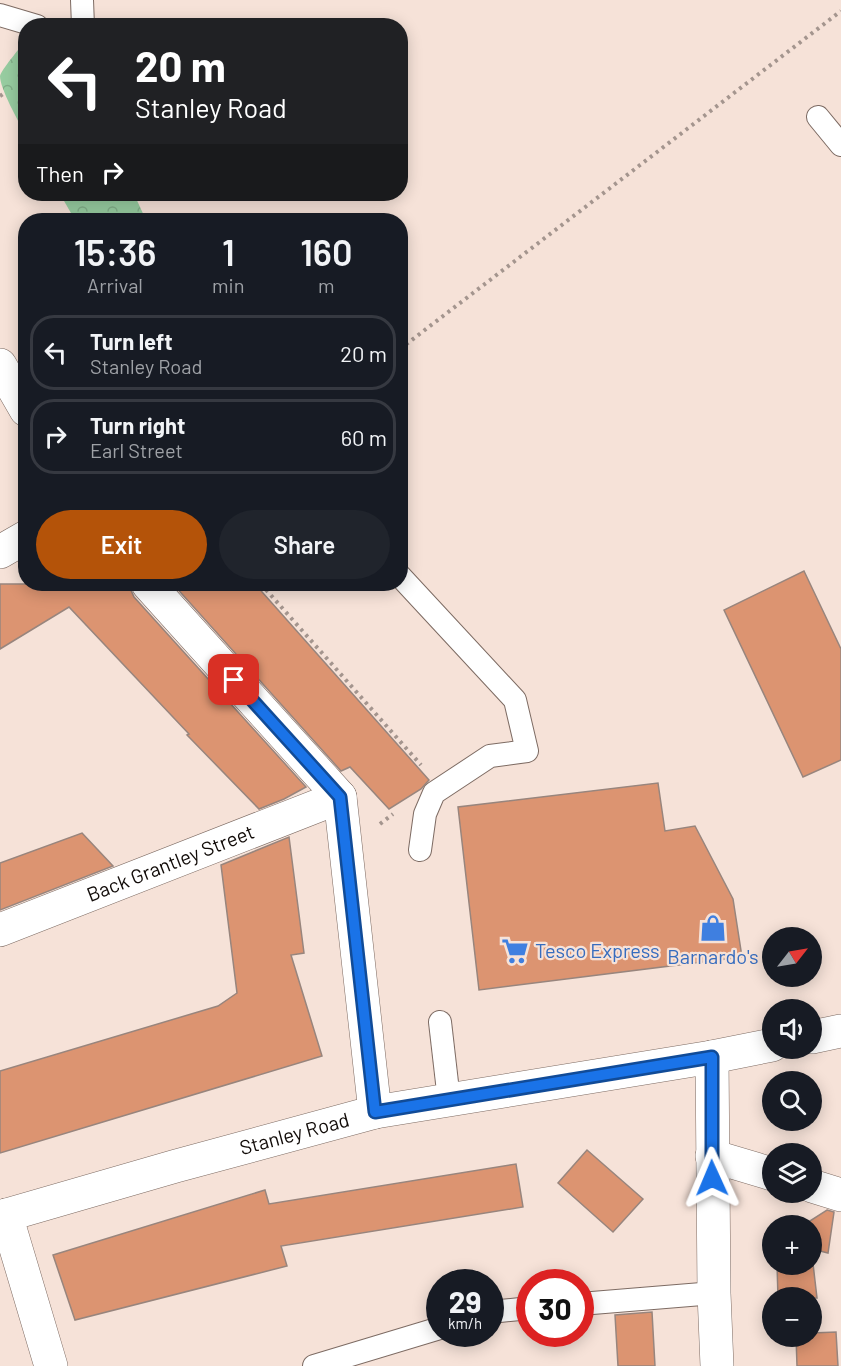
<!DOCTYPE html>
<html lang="en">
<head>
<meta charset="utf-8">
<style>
	body { margin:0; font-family:Barlow,sans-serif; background:#20242c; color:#f1f3f6; height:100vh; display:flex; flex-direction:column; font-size:22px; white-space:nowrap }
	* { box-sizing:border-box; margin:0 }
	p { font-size:20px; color:#9ea1a6 }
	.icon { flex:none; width:33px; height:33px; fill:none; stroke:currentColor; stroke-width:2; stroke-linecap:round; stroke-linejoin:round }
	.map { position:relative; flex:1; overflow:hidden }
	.details { position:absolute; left:18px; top:213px; width:390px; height:378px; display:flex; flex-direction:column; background:#171b24; border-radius:24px; box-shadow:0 3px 15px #0003 }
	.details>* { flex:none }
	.guide { position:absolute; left:18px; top:18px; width:390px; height:183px; border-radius:24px; box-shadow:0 3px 15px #0003; background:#202124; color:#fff; overflow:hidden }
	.needle { width:39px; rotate:59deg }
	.buttons { position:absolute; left:762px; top:927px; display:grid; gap:12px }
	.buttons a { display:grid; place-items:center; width:60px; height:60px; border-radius:50%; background:#171b24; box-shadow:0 3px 15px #0003; font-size:30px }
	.speed { position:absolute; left:426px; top:1269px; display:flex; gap:12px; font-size:30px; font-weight:700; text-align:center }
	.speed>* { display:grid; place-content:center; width:78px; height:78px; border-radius:50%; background:#171b24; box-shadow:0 3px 15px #0003; line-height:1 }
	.speed small { font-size:15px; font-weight:400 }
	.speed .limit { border:9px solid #d22; background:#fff; color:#111 }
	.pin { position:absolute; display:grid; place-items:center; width:51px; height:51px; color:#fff; margin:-26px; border-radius:12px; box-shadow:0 3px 9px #0006 }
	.me { position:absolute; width:66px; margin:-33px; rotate:359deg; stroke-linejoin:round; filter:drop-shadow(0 0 4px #0008) }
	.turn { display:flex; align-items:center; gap:21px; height:126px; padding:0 18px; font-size:27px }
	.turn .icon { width:78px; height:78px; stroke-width:2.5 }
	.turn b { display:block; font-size:42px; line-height:51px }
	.then { display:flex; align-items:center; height:57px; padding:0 18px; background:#0003; gap:12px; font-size:22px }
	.eta { display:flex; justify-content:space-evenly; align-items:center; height:102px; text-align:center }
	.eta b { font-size:36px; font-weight:600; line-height:42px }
	.button { display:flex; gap:12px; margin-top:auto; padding:12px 18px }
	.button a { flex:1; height:69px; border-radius:36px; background:#b45309; color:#fff; font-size:24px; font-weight:600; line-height:69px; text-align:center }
	.button a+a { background:#20242c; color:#f1f3f6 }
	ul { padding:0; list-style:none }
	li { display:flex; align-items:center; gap:18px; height:75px; margin:0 12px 9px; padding:0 6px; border:3px solid #363941; border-radius:24px }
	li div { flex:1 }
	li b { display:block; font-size:22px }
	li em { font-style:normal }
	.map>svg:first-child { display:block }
	.forest { fill:url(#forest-crowns) }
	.building { fill:#dc9471; stroke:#98857d; stroke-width:1.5 }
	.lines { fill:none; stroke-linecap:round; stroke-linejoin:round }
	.service-casing { stroke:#7d6b63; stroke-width:24 }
	.minor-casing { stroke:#7d6b63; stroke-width:34 }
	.tertiary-casing { stroke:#7d6b63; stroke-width:34 }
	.path { stroke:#a4958e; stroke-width:4; stroke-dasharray:3 4.5; stroke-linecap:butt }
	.service { stroke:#fff; stroke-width:22 }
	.minor { stroke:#fff; stroke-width:33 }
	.tertiary { stroke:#fff; stroke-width:33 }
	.route-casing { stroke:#114b97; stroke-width:15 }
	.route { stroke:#1a73e8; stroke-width:10 }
	.labels { text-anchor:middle; stroke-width:4.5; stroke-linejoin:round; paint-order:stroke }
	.street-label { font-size:20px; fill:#100a07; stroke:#f6e2d8 }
	.shop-label { font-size:20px; fill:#366cbe; stroke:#f6e2d8; text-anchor:start }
</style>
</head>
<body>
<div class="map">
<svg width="841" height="1366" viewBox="0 0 841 1366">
	<defs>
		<pattern id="forest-crowns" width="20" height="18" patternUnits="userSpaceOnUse" patternTransform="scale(1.5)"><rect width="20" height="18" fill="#97cca0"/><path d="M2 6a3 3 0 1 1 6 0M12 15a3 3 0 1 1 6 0" fill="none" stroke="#81ae88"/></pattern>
	</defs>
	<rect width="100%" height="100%" fill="#f6e2d8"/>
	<!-- forest -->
	<g class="forest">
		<path d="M25,41V134C19,122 0,89 0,76C2,69 20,48 25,41Z"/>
		<path d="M60,194H134L146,220H75Z"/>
	</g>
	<!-- building -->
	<g class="building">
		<path d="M804,571L841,649V760L803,777L724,610Z"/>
		<path d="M0,584H130V588L134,597L306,787L284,799L259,809L187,735L189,734L69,607L0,649Z"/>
		<path d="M173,584H255L429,780L421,789L389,809L350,767L341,771Z"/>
		<path d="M658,783L665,831L695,826L733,899L742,957L479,990L458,807Z"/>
		<path d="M82,833L113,866L0,910V863Z"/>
		<path d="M289,837L304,953L291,955L322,1056L0,1153V1071L218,1006L237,993L221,865Z"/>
		<path d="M587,1150L643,1199L613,1232L558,1183Z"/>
		<path d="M516,1164L523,1207L281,1246L287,1266L75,1320L53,1255L265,1190L269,1204Z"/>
		<path d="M827,1210L834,1212L828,1253L812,1249V1226H802Z"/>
		<path d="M812,1255L817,1298H778L777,1264H812Z"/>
		<path d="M652,1312L655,1366H618L615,1315Z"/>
		<path d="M836,1332L838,1366H797L796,1336H812V1333Z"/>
	</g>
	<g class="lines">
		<defs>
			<g id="service">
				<path d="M82,0L83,26"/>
				<path d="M0,15L37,26"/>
				<path d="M818,117L841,145"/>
				<path d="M400,576L515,700L527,751L490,756L434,793L425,814L420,850"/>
				<path d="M440,1022L449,1100"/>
				<path d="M580,1304L714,1293"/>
				<path d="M490,1312L530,1308"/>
				<path d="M314,1366L440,1328"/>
			</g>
			<g id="minor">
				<path d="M0,365L26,410"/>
				<path d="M0,552L26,537"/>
				<path d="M148,584L340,797L375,1112"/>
				<path id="s1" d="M0,930L340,797"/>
				<path d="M712,1057L714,1293L717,1366"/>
				<path d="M712,1156L772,1174"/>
				<path d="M812,1186L841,1195"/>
				<path d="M6,1215L51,1366"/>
			</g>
			<g id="tertiary">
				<path d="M812,1037L841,1031"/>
				<path id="s2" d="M0,1217L176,1166L375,1112L712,1057L772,1045"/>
			</g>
		</defs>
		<!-- service casing -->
		<use href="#service" class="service-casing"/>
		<!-- minor casing -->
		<use href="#minor" class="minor-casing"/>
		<!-- tertiary casing -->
		<use href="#tertiary" class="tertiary-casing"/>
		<!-- path -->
		<g class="path">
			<path d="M0,96L3,94"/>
			<path d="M400,349L841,11"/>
			<path d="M261,584L421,765"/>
			<path d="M380,824L393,814"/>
		</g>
		<!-- service -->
		<use href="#service" class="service"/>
		<!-- minor -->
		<use href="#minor" class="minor"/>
		<!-- tertiary -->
		<use href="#tertiary" class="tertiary"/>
	</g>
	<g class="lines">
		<defs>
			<path id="route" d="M234,680L340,797L375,1112L712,1057V1178"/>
		</defs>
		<!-- route casing -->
		<use href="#route" class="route-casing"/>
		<!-- route -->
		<use href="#route" class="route"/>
	</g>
	<!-- icons -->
	<defs>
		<symbol id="shop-bare" viewBox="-9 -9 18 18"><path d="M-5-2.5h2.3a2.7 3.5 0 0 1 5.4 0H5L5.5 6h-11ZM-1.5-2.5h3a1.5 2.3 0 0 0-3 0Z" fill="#3f7fe0" stroke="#f6e2d8" stroke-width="2.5" paint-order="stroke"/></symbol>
		<symbol id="supermarket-bare" viewBox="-9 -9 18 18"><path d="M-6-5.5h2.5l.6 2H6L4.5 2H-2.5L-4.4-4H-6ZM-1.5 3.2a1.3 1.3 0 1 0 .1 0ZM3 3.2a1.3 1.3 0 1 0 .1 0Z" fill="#3f7fe0" stroke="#f6e2d8" stroke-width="2.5" paint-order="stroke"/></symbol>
	</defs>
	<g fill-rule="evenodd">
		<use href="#shop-bare" x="694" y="909" width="38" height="38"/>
		<use href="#supermarket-bare" x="496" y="932" width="38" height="38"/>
	</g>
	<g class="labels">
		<!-- street labels -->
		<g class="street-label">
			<text dy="7" stroke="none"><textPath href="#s1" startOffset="183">Back Grantley Street</textPath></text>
			<text dy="7" stroke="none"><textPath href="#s2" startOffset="306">Stanley Road</textPath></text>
		</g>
		<!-- shop labels -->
		<g class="shop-label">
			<text x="535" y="958">Tesco Express</text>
			<text x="713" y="964" text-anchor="middle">Barnardo's</text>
		</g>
	</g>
</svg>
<div class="buttons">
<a><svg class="needle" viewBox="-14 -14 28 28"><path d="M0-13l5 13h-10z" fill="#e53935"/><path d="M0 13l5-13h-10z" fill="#9ea1a6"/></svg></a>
<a><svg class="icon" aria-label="sound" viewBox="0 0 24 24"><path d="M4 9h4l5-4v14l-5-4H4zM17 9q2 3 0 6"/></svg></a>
<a><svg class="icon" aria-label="search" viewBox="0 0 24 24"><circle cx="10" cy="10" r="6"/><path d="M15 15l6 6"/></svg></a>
<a><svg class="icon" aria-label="layers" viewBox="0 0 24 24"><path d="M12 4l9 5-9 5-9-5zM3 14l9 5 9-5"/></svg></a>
<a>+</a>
<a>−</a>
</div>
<div class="speed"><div>29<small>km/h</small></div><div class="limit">30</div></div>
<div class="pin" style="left:234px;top:680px;background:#d93025"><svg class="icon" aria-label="arrive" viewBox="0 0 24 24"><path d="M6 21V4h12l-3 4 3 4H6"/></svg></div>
<svg class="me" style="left:712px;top:1178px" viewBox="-20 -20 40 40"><path d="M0-17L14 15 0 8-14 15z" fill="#1a73e8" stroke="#fff" stroke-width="4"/></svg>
<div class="guide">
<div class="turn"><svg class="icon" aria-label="left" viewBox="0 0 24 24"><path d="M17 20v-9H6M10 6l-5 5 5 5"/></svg><div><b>20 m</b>Stanley Road</div></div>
<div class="then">Then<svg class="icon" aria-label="right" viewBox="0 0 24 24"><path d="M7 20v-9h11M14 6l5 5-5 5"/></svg></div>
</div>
<section class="details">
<div class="eta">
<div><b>15:36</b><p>Arrival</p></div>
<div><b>1</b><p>min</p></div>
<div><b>160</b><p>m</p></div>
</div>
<ul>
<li><svg class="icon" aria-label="left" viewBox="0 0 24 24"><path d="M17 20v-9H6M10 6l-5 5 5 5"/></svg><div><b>Turn left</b><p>Stanley Road</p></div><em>20 m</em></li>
<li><svg class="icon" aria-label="right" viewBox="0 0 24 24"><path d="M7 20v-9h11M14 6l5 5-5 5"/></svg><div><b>Turn right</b><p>Earl Street</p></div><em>60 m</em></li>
</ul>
<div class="button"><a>Exit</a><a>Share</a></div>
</section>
</div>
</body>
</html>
